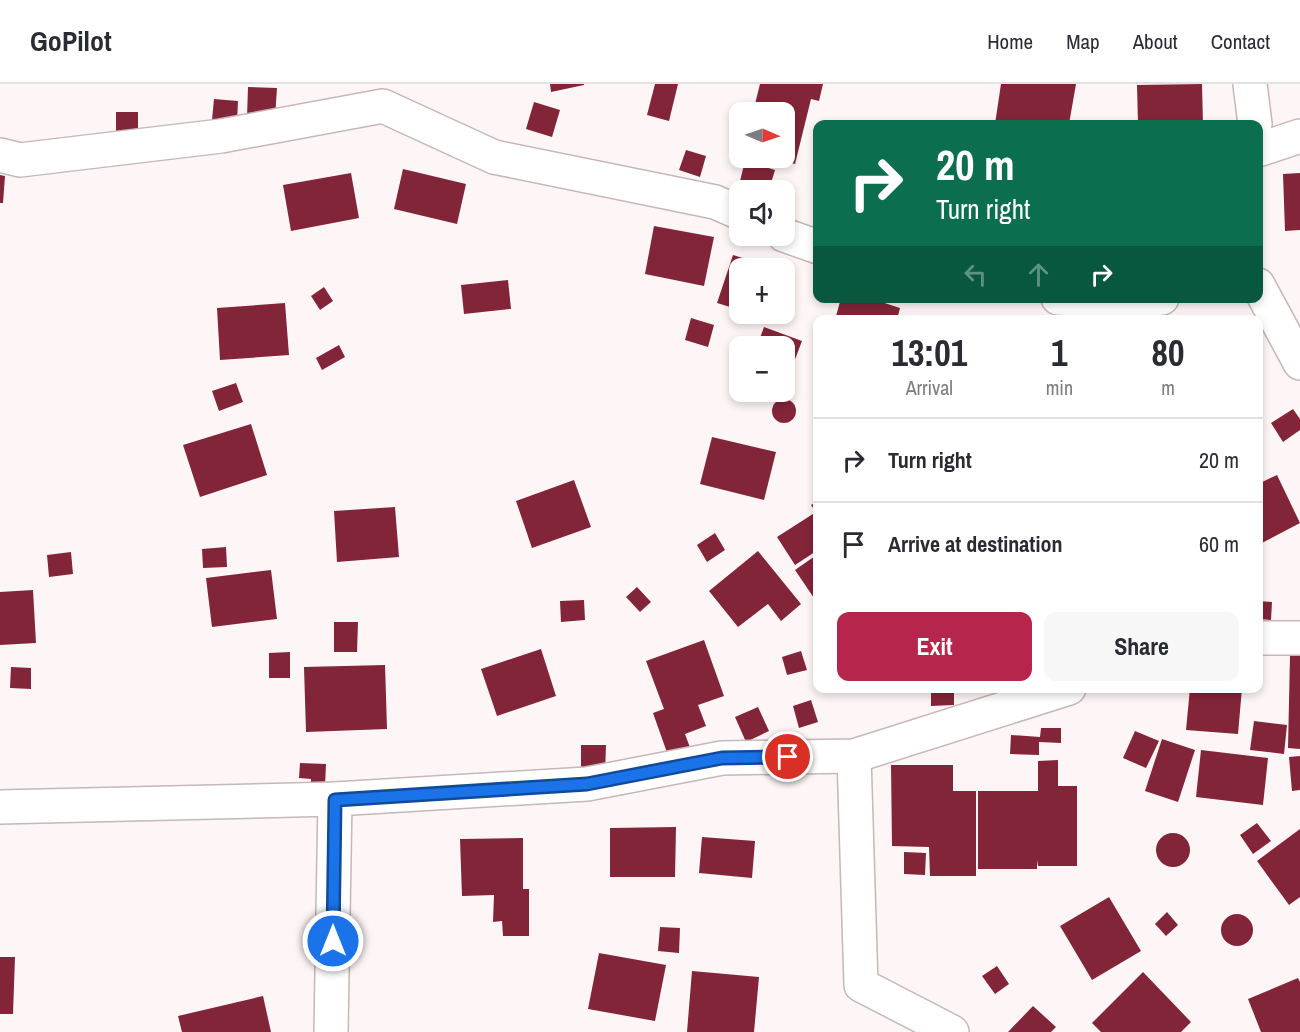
<!DOCTYPE html>
<html lang="en">
<head>
<meta charset="utf-8">
<style>
	body { margin:0; font-family:"Archivo Narrow",sans-serif; background:#f7f7f7; color:#2b2b33; height:100vh; display:flex; flex-direction:column; font-size:22px; white-space:nowrap }
	* { box-sizing:border-box; margin:0 }
	p { font-size:20px; color:#7c7c81 }
	.icon { flex:none; width:33px; height:33px; fill:none; stroke:currentColor; stroke-width:2; stroke-linecap:round; stroke-linejoin:round }
	.map { position:relative; flex:1; overflow:hidden }
	.panel { position:absolute; left:813px; top:231px; width:450px; height:378px; display:flex; flex-direction:column; background:#fff; border-radius:12px; box-shadow:0 3px 9px #0003 }
	.panel>* { flex:none }
	.banner { position:absolute; left:813px; top:36px; width:450px; height:183px; border-radius:12px; box-shadow:0 3px 9px #0003; background:#0b6e4f; color:#fff; overflow:hidden }
	.needle { width:39px; rotate:92deg }
	.fabs { position:absolute; left:729px; top:18px; display:grid; gap:12px }
	.fabs a { display:grid; place-items:center; width:66px; height:66px; border-radius:12px; background:#fff; box-shadow:0 3px 9px #0003; font-size:30px }
	.pin { position:absolute; display:grid; place-items:center; width:51px; height:51px; color:#fff; margin:-26px; border:3px solid #fff; border-radius:50%; box-shadow:0 2px 6px #0007 }
	.me { position:absolute; width:66px; margin:-33px; rotate:0deg; stroke-linejoin:round; filter:drop-shadow(0 0 4px #0008) }
	.turn { display:flex; align-items:center; gap:21px; height:126px; padding:0 24px; font-size:27px }
	.turn .icon { width:78px; height:78px; stroke-width:2.5 }
	.turn b { display:block; font-size:42px; line-height:51px }
	.lanes { display:flex; align-items:center; height:57px; padding:0 24px; background:#0003; justify-content:center; gap:30px; direction:ltr }
	.lanes .off { opacity:.35 }
	.eta { display:flex; justify-content:space-evenly; align-items:center; height:102px; text-align:center }
	.eta b { font-size:36px; font-weight:700; line-height:42px }
	.button { display:flex; gap:12px; margin-top:auto; padding:12px 24px }
	.button a { flex:1; height:69px; border-radius:12px; background:#b6254b; color:#fff; font-size:24px; font-weight:700; line-height:69px; text-align:center }
	.button a+a { background:#f7f7f7; color:#2b2b33 }
	ul { padding:0; list-style:none }
	li { display:flex; align-items:center; gap:18px; height:84px; padding:0 24px; border-top:2px solid #e1e1e2 }
	li div { flex:1 }
	li b { display:block; font-size:22px }
	li em { font-style:normal }
	header { display:flex; align-items:center; gap:36px; box-sizing:border-box; height:84px; padding:0 30px; background:#fff; border-bottom:2px solid #e1e1e2 }
	header strong { font-size:28px }
	nav { display:flex; gap:33px; margin-inline-start:auto; font-size:21px }
	.map>svg:first-child { display:block }
	.building { fill:#832539 }
	.lines { fill:none; stroke-linecap:round; stroke-linejoin:round }
	.street-casing { stroke:#c6b7b8; stroke-width:36 }
	.street { stroke:#fff; stroke-width:33 }
	.route-casing { stroke:#114b97; stroke-width:15 }
	.route { stroke:#1a73e8; stroke-width:10 }
</style>
</head>
<body>
<header>
<strong>GoPilot</strong>
<nav><a>Home</a><a>Map</a><a>About</a><a>Contact</a></nav>
</header>
<div class="map">
<svg width="1300" height="948" viewBox="0 0 1300 948">
	<rect width="100%" height="100%" fill="#fef5f6"/>
	<!-- building -->
	<g class="building">
		<path d="M550,0H584V1L551,8Z"/>
		<path d="M655,0H678L669,37L647,31Z"/>
		<path d="M760,0H823L819,17L811,15L795,80L773,74H784V28H753Z"/>
		<path d="M1001,0H1076L1069,40H995Z"/>
		<path d="M1202,0L1203,40H1138L1137,1Z"/>
		<path d="M248,3L277,4L275,34L247,33Z"/>
		<path d="M214,15L238,17L237,38L212,36Z"/>
		<path d="M534,18L560,26L552,53L526,45Z"/>
		<rect x="116" y="28" width="22" height="22"/>
		<path d="M686,66L706,72L700,93L679,86Z"/>
		<path d="M745,77L775,86L769,106H740V110L737,109Z"/>
		<path d="M403,85L466,100L457,140L394,125Z"/>
		<path d="M351,89L359,134L291,147L283,101Z"/>
		<path d="M1300,89V146L1285,147L1283,90Z"/>
		<path d="M0,91L5,92L3,119H0Z"/>
		<path d="M654,142L714,153L704,202L645,190Z"/>
		<path d="M733,171L775,184H740V226L717,219Z"/>
		<path d="M508,196L511,225L464,230L461,201Z"/>
		<path d="M324,203L333,217L320,226L311,212Z"/>
		<path d="M841,214H869L900,224L897,236H835Z"/>
		<path d="M285,219L289,271L220,276L217,224Z"/>
		<path d="M691,234L714,241L708,263L685,256Z"/>
		<path d="M764,243L802,257L789,291L784,289V262H757Z"/>
		<path d="M339,261L345,273L322,286L316,274Z"/>
		<path d="M236,299L243,318L219,327L212,307Z"/>
		<circle cx="784" cy="327" r="12"/>
		<path d="M1293,325L1300,335V346L1283,358L1271,339Z"/>
		<path d="M251,340L267,391L200,413L183,361Z"/>
		<path d="M712,353L776,368L764,416L700,400Z"/>
		<path d="M1277,391L1300,439L1258,461V400Z"/>
		<path d="M574,396L591,443L532,464L516,417Z"/>
		<path d="M818,417V466L795,481L777,453L816,428L811,421Z"/>
		<path d="M395,423L399,473L337,478L334,427Z"/>
		<path d="M715,449L725,466L707,478L697,461Z"/>
		<path d="M226,463L227,483L203,484L202,465Z"/>
		<path d="M758,467L801,520L781,537L768,520L738,543L709,507Z"/>
		<path d="M71,468L73,490L49,493L47,471Z"/>
		<path d="M818,470V511L814,514L795,486Z"/>
		<path d="M271,486L277,535L212,543L206,494Z"/>
		<path d="M637,503L651,518L640,528L626,513Z"/>
		<path d="M33,506L36,559L0,561V508Z"/>
		<path d="M584,516L585,536L561,538L560,517Z"/>
		<path d="M1258,517L1272,518L1271,536L1258,535Z"/>
		<path d="M334,538H358L357,568H334Z"/>
		<path d="M704,556L724,612L698,621L706,642L685,650L692,669L670,677L653,629L664,625L646,577Z"/>
		<path d="M541,565L556,612L497,632L481,585Z"/>
		<path d="M801,567L807,586L787,591L782,573Z"/>
		<path d="M290,568V594H269V569Z"/>
		<path d="M1290,572H1300V665L1288,664Z"/>
		<path d="M385,581L387,645L306,648L304,583Z"/>
		<path d="M11,583L31,584V605L10,604Z"/>
		<path d="M931,604H954V621L931,622Z"/>
		<path d="M1190,604H1242L1238,650L1186,646Z"/>
		<path d="M811,616L818,638L799,644L793,622Z"/>
		<path d="M758,623L769,647L746,658L735,633Z"/>
		<path d="M1254,637L1287,641L1284,670L1250,666Z"/>
		<path d="M1041,644H1061V659L1039,658V671L1010,670L1011,651L1040,653Z"/>
		<path d="M1135,647L1159,657L1146,684L1123,674Z"/>
		<path d="M1162,655L1195,666L1178,718L1145,707Z"/>
		<path d="M581,661H606L605,690L581,689Z"/>
		<path d="M1201,666L1268,674L1263,721L1196,713Z"/>
		<path d="M1300,672V706L1292,707L1289,673Z"/>
		<path d="M1058,676V702H1077V782H1038L1037,776V785H978V707H1038V677Z"/>
		<path d="M300,679L326,680L325,702H311V695L299,694Z"/>
		<path d="M891,681H953V707H976V792H930L929,763L892,762Z"/>
		<path d="M1257,739L1271,757L1253,770L1240,751Z"/>
		<path d="M676,743L675,793H610V744Z"/>
		<path d="M1300,745V813L1289,821L1257,777Z"/>
		<circle cx="1173" cy="766" r="17"/>
		<path d="M702,753L755,757L752,794L699,789Z"/>
		<path d="M523,754V805H529V852H503L502,837L493,838L494,811L462,812L460,755Z"/>
		<path d="M904,768L926,769L925,791L904,790Z"/>
		<path d="M1109,813L1141,867L1092,896L1060,842Z"/>
		<path d="M1167,828L1178,841L1166,852L1155,840Z"/>
		<circle cx="1237" cy="846" r="16"/>
		<path d="M660,843L680,844L679,869L658,867Z"/>
		<path d="M599,869L666,881L655,937L588,925Z"/>
		<path d="M0,873H15L13,930H0Z"/>
		<path d="M997,882L1009,900L995,910L982,892Z"/>
		<path d="M692,887L759,893L754,948H687Z"/>
		<path d="M1143,888L1191,938L1181,948H1101L1092,939Z"/>
		<path d="M1298,894L1300,898V948H1261L1248,915Z"/>
		<path d="M263,912L271,948H182L178,932Z"/>
		<path d="M1033,922L1056,943L1051,948H1008Z"/>
	</g>
	<g class="lines">
		<defs>
			<g id="street">
				<path d="M1250,0L1255,40"/>
				<path d="M1258,66L1300,52"/>
				<path d="M0,71L20,76L221,52L383,22L494,73L715,118L740,129"/>
				<path d="M784,151L818,163"/>
				<path d="M1258,201L1300,279"/>
				<path d="M1058,214L1131,219L1162,214"/>
				<path d="M1258,554H1300"/>
				<path d="M854,672L861,901L952,948"/>
				<path d="M0,723L335,715L587,700L722,674L854,672L1069,604"/>
				<path d="M331,948L335,715"/>
			</g>
		</defs>
		<!-- street casing -->
		<use href="#street" class="street-casing"/>
		<!-- street -->
		<use href="#street" class="street"/>
	</g>
	<g class="lines">
		<defs>
			<path id="route" d="M333,857L335,716L587,700L722,674L788,673"/>
		</defs>
		<!-- route casing -->
		<use href="#route" class="route-casing"/>
		<!-- route -->
		<use href="#route" class="route"/>
	</g>
</svg>
<div class="fabs">
<a><svg class="needle" viewBox="-14 -14 28 28"><path d="M0-13l5 13h-10z" fill="#e53935"/><path d="M0 13l5-13h-10z" fill="#7c7c81"/></svg></a>
<a><svg class="icon" aria-label="sound" viewBox="0 0 24 24"><path d="M4 9h4l5-4v14l-5-4H4zM17 9q2 3 0 6"/></svg></a>
<a>+</a>
<a>−</a>
</div>
<div class="pin" style="left:788px;top:673px;background:#d93025"><svg class="icon" aria-label="arrive" viewBox="0 0 24 24"><path d="M6 21V4h12l-3 4 3 4H6"/></svg></div>
<svg class="me" style="left:333px;top:857px" viewBox="-20 -20 40 40"><circle r="17" fill="#1a73e8" stroke="#fff" stroke-width="3"/><path d="M0-11L8 9 0 5-8 9z" fill="#fff"/></svg>
<div class="banner">
<div class="turn"><svg class="icon" aria-label="right" viewBox="0 0 24 24"><path d="M7 20v-9h11M14 6l5 5-5 5"/></svg><div><b>20 m</b>Turn right</div></div>
<div class="lanes"><svg class="icon off" aria-label="left" viewBox="0 0 24 24"><path d="M17 20v-9H6M10 6l-5 5 5 5"/></svg><svg class="icon off" aria-label="ahead" viewBox="0 0 24 24"><path d="M12 20V5M6 11l6-6 6 6"/></svg><svg class="icon" aria-label="right" viewBox="0 0 24 24"><path d="M7 20v-9h11M14 6l5 5-5 5"/></svg></div>
</div>
<section class="panel">
<div class="eta">
<div><b>13:01</b><p>Arrival</p></div>
<div><b>1</b><p>min</p></div>
<div><b>80</b><p>m</p></div>
</div>
<ul>
<li><svg class="icon" aria-label="right" viewBox="0 0 24 24"><path d="M7 20v-9h11M14 6l5 5-5 5"/></svg><div><b>Turn right</b></div><em>20 m</em></li>
<li><svg class="icon" aria-label="arrive" viewBox="0 0 24 24"><path d="M6 21V4h12l-3 4 3 4H6"/></svg><div><b>Arrive at destination</b></div><em>60 m</em></li>
</ul>
<div class="button"><a>Exit</a><a>Share</a></div>
</section>
</div>
</body>
</html>
